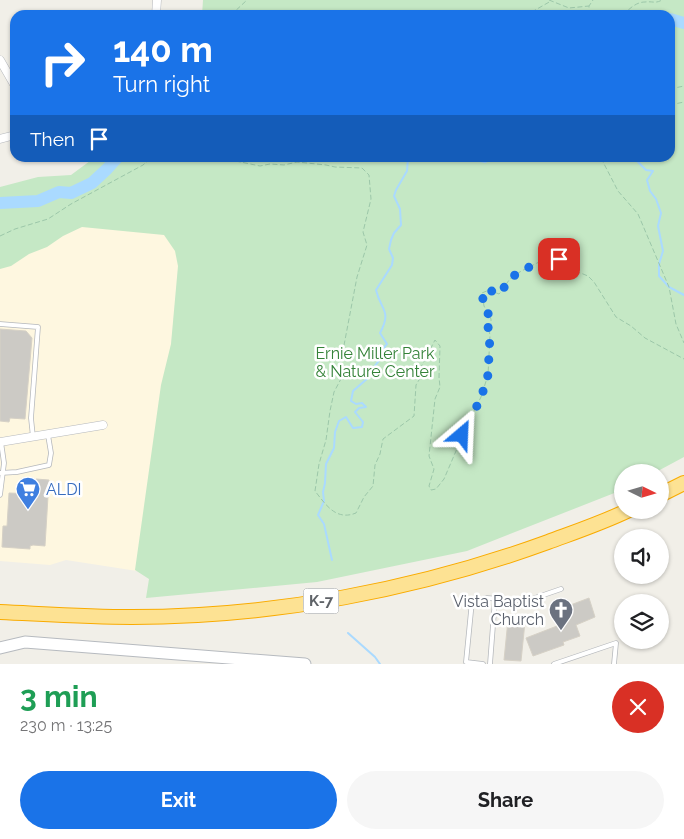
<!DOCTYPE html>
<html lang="en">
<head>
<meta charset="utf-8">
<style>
	body { margin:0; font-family:Raleway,sans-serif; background:#f6f6f6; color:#202124; height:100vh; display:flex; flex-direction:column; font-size:19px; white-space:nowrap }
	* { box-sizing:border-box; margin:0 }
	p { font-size:16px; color:#757577 }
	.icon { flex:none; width:28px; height:28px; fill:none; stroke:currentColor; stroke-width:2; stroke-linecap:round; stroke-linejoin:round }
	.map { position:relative; height:664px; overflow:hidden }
	.sheet { display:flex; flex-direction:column; background:#fff; flex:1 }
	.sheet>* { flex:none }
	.top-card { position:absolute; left:10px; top:10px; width:665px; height:152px; border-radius:15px; box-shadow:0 1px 4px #0004; background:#1a73e8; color:#fff; overflow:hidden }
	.needle { width:32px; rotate:95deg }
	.controls { position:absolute; left:614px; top:464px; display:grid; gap:10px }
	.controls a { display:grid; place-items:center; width:55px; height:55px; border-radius:50%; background:#fff; box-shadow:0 1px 4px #0004; font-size:25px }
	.pin { position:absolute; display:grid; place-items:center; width:42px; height:42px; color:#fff; margin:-21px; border-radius:10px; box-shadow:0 2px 8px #0006 }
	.me { position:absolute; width:55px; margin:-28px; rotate:26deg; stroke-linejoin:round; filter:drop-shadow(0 0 4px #0008) }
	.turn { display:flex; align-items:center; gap:18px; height:105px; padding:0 20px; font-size:22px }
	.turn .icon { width:65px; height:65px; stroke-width:2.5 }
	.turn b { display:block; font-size:35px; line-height:42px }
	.then { display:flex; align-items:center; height:48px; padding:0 20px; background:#0003; gap:10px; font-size:19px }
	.round { display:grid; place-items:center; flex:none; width:52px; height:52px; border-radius:26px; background:#f6f6f6 }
	.headline { display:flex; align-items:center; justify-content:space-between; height:85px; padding:0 20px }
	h1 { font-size:30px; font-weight:700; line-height:38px; color:#1e9e55 }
	.primary-button { display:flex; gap:10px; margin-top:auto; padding:10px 20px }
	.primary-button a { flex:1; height:58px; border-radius:30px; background:#1a73e8; color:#fff; font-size:20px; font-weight:700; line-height:58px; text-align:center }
	.primary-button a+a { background:#f6f6f6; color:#202124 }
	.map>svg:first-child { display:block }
	.commercial { fill:#fef7e0 }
	.green { fill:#c5e8c5 }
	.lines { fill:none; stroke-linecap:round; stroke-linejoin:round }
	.stream { stroke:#aadaff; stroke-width:2 }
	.river { stroke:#aadaff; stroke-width:12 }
	.building { fill:#cccac5; stroke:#d6d1c6 }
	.lane-casing { stroke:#b5b8bc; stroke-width:5.5 }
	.street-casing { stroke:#b5b8bc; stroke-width:9 }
	.secondary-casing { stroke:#b6babf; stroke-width:13 }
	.highway-casing { stroke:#f9ab00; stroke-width:16 }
	.path { stroke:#9cc7a9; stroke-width:1; stroke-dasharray:5 2.5; stroke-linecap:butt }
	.lane { stroke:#fff; stroke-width:4 }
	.street { stroke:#fff; stroke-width:8 }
	.secondary { stroke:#fff; stroke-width:11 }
	.highway { stroke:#fde293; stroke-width:14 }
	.route { stroke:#1a73e8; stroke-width:9; stroke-dasharray:0 16.2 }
	.labels { text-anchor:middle; stroke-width:5; stroke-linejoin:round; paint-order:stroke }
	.shield { fill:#fff; stroke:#8f9295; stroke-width:1 }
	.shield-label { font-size:15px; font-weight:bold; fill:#5f6368 }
	.park-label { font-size:16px; fill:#348238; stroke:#fff }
	.shop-label { font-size:16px; fill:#366cbe; stroke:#fff; text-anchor:start }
	.worship-label { font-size:16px; fill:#5b616d; stroke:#fff; text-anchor:end }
</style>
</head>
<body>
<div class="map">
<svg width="684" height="664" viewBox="0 0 684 664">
	<rect width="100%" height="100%" fill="#f1efe8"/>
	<!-- commercial -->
	<path class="commercial" d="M0,212L182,228L150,573L66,560L50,565L0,561Z"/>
	<!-- green -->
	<path class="green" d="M203,0H684V457L656,472H622V490L467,551L317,582L146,598L149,579L135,570L161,385L171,344L178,266L175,251L164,235L82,227L63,236L47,247L29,254L11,266L0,269V187L38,177L71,175L94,158H670V15H202Z"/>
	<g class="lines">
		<!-- stream -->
		<g class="stream">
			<path d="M477,158L480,161L485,162L494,158"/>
			<path d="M634,158L646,170L653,171L647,180L650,191L656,199L661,213L658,226L663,251L659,264V276L669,287L684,295"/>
			<path d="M332,560L324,524L318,515L324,501L323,492L325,483L326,464L334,448L335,432L339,421L346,417L353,428L362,427L363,422L355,412L359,408L366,407L362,403L356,404L351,401L353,391L368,378L367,376C369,373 380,360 380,359C383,353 382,348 387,344L380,333C392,310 381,311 376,290L392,265L393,258L389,249L391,240L394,233L401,225L400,209L394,196L396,190L407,171L408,158H410"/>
			<path d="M348,633L375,657L380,664"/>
		</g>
		<!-- river -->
		<g class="river">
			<path d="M670,19L684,23"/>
			<path d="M0,203L38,201L59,192L71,193L92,183L107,169L117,158"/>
		</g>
	</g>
	<!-- building -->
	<g class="building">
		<path d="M0,329L26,331L32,338L25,419L10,418L9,422L0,421Z"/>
		<path d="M36,479L49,480L45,546L33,545L30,546V549L2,547L3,526H7L9,493L35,494Z"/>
		<path d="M589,598L595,617L576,625L580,636L563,642L564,645L533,656L526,638L557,626L552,612Z"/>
		<path d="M508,620L525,622L521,661L504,660Z"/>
	</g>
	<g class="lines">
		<defs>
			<g id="lane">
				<path d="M0,324L38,327L31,418L33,437"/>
				<path d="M0,473L17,472L49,465L51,453L48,435"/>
				<path d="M0,495L4,463L1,442"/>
				<path d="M483,664L466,662L472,601L487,598L526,601L561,589"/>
				<path d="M490,664L495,599"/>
				<path d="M554,664L616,643L614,664"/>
			</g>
			<g id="street">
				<path d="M156,15L157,0"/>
				<path d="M0,60L15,86"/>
				<path d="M0,139L15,135"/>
				<path d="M0,442L103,425"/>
			</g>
			<path id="secondary" d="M0,648L25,642L305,664"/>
			<g id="highway">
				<path d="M660,495L684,483"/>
				<path d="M0,612C44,614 88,617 132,617C273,617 416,590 548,542C575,532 602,523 629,510"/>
			</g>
		</defs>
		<!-- lane casing -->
		<use href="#lane" class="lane-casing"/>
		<!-- street casing -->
		<use href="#street" class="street-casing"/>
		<!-- secondary casing -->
		<use href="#secondary" class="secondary-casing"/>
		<!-- highway casing -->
		<use href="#highway" class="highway-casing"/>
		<!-- path -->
		<g class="path">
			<path d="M549,0L569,8L589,6"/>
			<path d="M231,15L247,0"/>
			<path d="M517,15L530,13L551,1"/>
			<path d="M589,15V6L593,0"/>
			<path d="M623,15C629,9 636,2 645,2C653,1 655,4 662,0"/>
			<path d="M670,89L684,86"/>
			<path d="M670,105L684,102"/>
			<path d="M221,158L260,166L270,164L284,165L297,162L326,165L335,167L362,168L369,175L371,199L363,232L367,245L357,277L341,361L342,377L334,392L330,411L326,440L319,464L315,491C326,505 336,521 356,513L364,497L373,486L375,465L380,454L383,439L414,416L416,385L422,375L419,371L435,340L440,346L439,377L440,387L435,399L429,456L434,469L429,486L431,490L436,489L444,479L468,423L481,397L488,375L490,335L488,327L491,325V319L484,306L482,293L489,290L499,294C504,289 506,283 511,278C522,269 536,265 547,257L559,259L573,270L588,276L594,282L616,317L631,326L645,338L684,359"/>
			<path d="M601,158L618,191L638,214L669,287L676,324L684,343"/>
			<path d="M0,236L15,229L48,219L71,204L143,165L151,158"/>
		</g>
		<!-- lane -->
		<use href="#lane" class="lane"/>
		<!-- street -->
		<use href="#street" class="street"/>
		<!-- secondary -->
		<use href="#secondary" class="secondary"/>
		<!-- highway -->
		<use href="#highway" class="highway"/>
	</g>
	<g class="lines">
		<!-- route -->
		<path class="route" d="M462,435L481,398L488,375L490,335L488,327L491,325V319L484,306L482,293L489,290L499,294C504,289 506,283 511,278C522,269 536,265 548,257L559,259"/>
	</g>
	<!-- icons -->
	<defs>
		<symbol id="supermarket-pin" viewBox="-11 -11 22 30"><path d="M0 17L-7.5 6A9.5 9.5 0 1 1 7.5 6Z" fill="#3f7fe0" stroke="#fff"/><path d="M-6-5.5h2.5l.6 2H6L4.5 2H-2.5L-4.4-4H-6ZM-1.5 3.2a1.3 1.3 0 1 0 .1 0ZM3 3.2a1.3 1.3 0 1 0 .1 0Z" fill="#fff"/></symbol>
		<symbol id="church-pin" viewBox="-11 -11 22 30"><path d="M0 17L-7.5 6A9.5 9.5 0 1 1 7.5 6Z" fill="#6b7280" stroke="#fff"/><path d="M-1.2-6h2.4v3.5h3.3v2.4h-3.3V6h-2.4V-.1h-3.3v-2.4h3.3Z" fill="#fff"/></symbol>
	</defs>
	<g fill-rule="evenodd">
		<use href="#supermarket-pin" x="14" y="475" width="28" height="38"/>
		<use href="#church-pin" x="547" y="596" width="28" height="38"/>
	</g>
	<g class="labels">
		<!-- shield labels -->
		<rect class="shield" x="303.5" y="588.5" width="35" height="25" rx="4"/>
		<g class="shield-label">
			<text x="321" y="606">K-7</text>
		</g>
		<!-- park labels -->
		<g class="park-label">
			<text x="375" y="359">Ernie Miller Park<tspan x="375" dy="18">&amp; Nature Center</tspan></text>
		</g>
		<!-- shop labels -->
		<g class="shop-label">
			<text x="46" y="495">ALDI</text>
		</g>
		<!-- worship labels -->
		<g class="worship-label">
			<text x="544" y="607">Vista Baptist<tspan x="544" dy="18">Church</tspan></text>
		</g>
	</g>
</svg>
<div class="controls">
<a><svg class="needle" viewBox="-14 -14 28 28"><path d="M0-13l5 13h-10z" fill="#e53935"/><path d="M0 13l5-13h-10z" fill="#757577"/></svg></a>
<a><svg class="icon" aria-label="sound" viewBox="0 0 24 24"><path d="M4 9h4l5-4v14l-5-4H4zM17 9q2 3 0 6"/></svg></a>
<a><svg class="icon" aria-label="layers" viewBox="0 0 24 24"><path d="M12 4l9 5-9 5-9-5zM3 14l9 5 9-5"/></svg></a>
</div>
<div class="pin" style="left:559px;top:259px;background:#d93025"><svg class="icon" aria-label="arrive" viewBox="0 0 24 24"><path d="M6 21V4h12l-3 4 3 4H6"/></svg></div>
<svg class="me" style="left:462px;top:435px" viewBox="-20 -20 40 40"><path d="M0-17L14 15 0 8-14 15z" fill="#1a73e8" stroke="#fff" stroke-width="4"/></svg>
<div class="top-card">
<div class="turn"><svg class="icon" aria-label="right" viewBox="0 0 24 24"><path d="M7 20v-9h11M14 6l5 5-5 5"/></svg><div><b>140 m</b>Turn right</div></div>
<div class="then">Then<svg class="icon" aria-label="arrive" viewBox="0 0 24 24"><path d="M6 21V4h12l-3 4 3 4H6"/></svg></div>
</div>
</div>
<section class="sheet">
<div class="headline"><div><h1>3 min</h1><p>230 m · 13:25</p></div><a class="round" style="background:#d93025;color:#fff"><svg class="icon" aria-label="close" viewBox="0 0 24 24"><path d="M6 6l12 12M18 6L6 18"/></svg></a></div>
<div class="primary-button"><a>Exit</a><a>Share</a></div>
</section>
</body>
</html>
